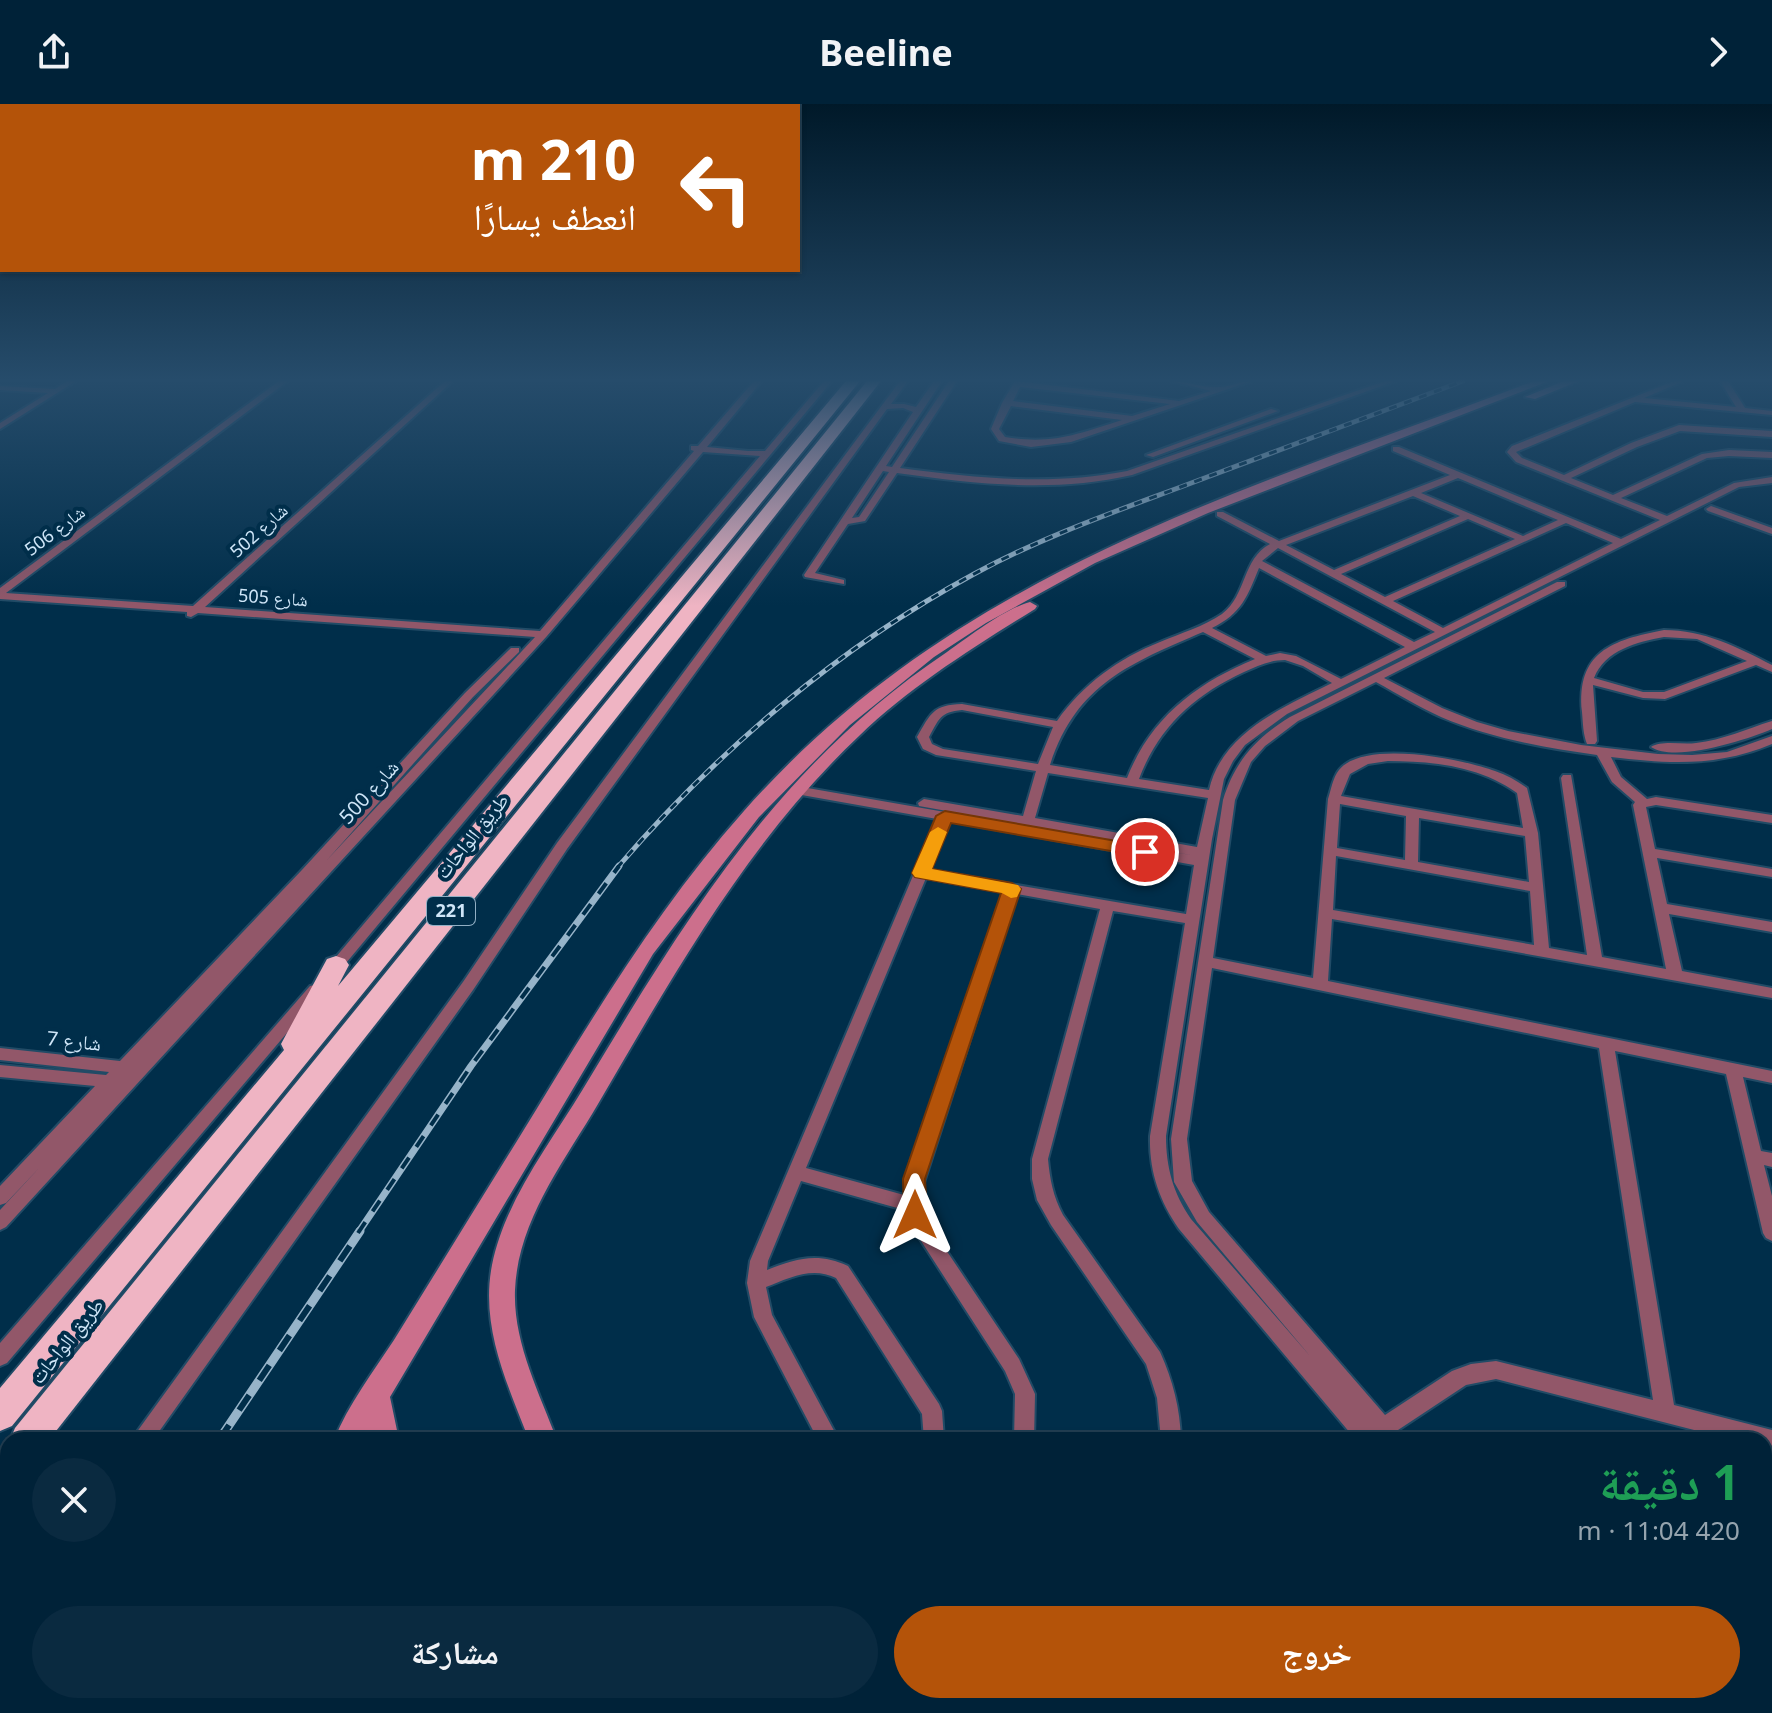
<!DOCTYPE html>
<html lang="ar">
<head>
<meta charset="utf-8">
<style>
	body { margin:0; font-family:"Noto Sans","Noto Naskh Arabic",sans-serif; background:#0a2a40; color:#f1f3f6; direction:rtl; height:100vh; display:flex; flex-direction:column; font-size:30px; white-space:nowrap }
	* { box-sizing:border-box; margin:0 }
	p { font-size:26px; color:#95a4ae }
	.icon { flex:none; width:44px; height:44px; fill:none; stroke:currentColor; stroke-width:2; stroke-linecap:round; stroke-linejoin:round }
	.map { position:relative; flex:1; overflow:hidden; direction:ltr }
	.sheet { position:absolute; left:0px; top:1328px; width:1772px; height:282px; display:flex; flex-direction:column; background:#002238; border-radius:24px 24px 0 0; box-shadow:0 2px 6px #0004,0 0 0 2px #223f53; direction:rtl }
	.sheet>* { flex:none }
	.hud { position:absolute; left:0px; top:0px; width:800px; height:168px; box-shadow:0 2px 6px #0004,0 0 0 2px #223f53; direction:rtl; background:#b45309; color:#fff; overflow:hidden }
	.pin { position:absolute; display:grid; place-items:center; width:68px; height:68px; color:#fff; margin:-34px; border:4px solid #fff; border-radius:50%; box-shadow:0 2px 8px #0007 }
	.me { position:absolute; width:88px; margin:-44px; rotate:0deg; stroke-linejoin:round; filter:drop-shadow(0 0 6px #0008) }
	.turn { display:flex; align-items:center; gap:28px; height:168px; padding:0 32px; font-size:36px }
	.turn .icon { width:104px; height:104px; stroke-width:2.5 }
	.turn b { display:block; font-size:56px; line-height:68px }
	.round { display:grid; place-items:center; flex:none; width:84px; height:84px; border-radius:42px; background:#0a2a40 }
	.head { display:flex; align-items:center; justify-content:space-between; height:136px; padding:0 32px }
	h1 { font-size:48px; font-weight:700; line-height:60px; color:#1e9e55 }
	.cta { display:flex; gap:16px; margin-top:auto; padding:16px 32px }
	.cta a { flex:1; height:92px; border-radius:48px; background:#b45309; color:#fff; font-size:32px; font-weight:700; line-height:92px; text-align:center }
	.cta a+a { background:#0a2a40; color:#f1f3f6 }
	header { display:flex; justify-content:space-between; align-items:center; height:104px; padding:0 32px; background:#002238; font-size:36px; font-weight:700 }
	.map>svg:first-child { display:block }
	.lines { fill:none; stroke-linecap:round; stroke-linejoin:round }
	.street-casing { stroke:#214b66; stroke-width:4 }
	.secondary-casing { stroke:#214b66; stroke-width:4 }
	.highway-casing { stroke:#214b66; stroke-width:4 }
	.street { fill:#925769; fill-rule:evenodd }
	.secondary { fill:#cc6f8c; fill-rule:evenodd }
	.highway { fill:#efb4c3; fill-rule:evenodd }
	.rail-far2-casing { stroke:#97b4c9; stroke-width:5 }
	.rail-far1-casing { stroke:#97b4c9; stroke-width:7 }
	.rail-casing { stroke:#97b4c9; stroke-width:9 }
	.rail-far2 { stroke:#002e4a; stroke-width:3; stroke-dasharray:8; stroke-linecap:butt }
	.rail-far1 { stroke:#002e4a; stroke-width:4; stroke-dasharray:13; stroke-linecap:butt }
	.rail { stroke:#002e4a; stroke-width:6; stroke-dasharray:18; stroke-linecap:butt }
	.route { fill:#b45309; stroke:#753606; stroke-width:2 }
	.slow { fill:#f59e0b }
	.labels { text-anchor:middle; stroke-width:8; stroke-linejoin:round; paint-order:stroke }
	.far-street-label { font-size:18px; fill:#cfe6f8; stroke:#002e4a }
	.shield { fill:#002e4a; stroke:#91afc4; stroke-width:2 }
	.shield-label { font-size:18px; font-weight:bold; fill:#cfe6f8 }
	.street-label { font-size:20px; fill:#cfe6f8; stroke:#002e4a }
</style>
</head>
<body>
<header><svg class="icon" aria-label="forward" viewBox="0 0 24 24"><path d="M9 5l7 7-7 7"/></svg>Beeline<svg class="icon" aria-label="share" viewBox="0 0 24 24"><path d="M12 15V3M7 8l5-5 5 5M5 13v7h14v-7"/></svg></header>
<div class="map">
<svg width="1772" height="1609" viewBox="0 0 1772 1609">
	<rect width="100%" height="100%" fill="#002e4a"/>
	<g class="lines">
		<defs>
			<g id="street">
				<path d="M67,277H76L0,325V319L48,289L0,286V282L55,285Z"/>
				<path d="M279,277H288L6,489L193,502L445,277H453L205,503L540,527L694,347L691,346V342H698L754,277H762L707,343L748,347H765L824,277H832L336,871H326L324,867L760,352L703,348L547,532L6,1123L0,1126V1106L41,1062L6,1099L0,1101V1082L95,982L0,973V961L106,971L109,968L0,956V944L120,957L301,767L465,589L511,544H519V548L473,593L327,756L535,533L198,509L191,513L187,512V508L0,495V484Z"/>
				<path d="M900,277H908L891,300H904L916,303L934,277H942L886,362L892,363L949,277H957L900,364C977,374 1050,382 1127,367L1385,277H1396L1132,371C1053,389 976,380 897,369L865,417L848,420L815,469L844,476V480L805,473L804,471L913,308L903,304L887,305L567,745L473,886L153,1336H131L463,878L557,739ZM883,367L889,368L859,413L852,414Z"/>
				<path d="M1015,277L1179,297L1211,287L1171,277C1187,277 1203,284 1219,283C1230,283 1240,277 1252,277L1071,338L1031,343L999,337L991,325L1002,299ZM1020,283L1170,300L1132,312L1013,297ZM1011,302L1122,316C1078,330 1052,341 1005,333L999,325Z"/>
				<path d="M1674,277H1684L1644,294L1736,303L1720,277H1728L1745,304L1772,307V311L1635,298L1516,348L1522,354L1564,371L1631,339L1679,321L1772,327V333L1680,327L1637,343L1571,374L1613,391L1702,350L1729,346L1772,348V354L1729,352L1707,354L1621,394L1667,412L1734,379L1772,373V379L1739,383L1287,610L1245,641L1233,657L1224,675L1212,735L1166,1032C1166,1063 1173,1089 1191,1115L1310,1252L1197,1118L1174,1078L1171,1035L1223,696C1235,657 1256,634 1290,613L1557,478H1565V482L1384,574L1442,604L1477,618L1508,627L1581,641L1658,650L1692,651L1727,648L1772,632V640C1717,663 1669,660 1611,653L1621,673L1647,695L1656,693L1772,711V719L1656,701L1646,703L1655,745L1772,765V773L1657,754L1667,800L1772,818V828L1669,810L1682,867L1772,884V894L1332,815L1328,877L1772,967V979L1743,973L1761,1047L1772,1049V1063L1764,1061L1772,1092V1137L1766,1134L1763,1129L1726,970L1615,947L1674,1301L1772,1326V1346L1764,1344V1336H1733L1496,1275L1466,1281L1398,1326L1404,1336H1381L1377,1332L1379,1336H1356L1179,1125C1159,1096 1149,1067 1150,1032L1185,819L1113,807L1048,1055C1050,1076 1053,1092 1063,1111L1160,1248C1173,1277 1180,1304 1181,1336H1161L1157,1294L1146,1260L1051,1121L1037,1096L1032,1075V1055L1100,805L1017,790L921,1088L928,1119L1019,1255L1035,1290L1034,1336H1014L1015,1290L1005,1267L914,1126L908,1107L801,1077L768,1157L767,1166C796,1154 819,1148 848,1162L939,1300L942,1307L944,1336H924L922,1310L836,1174C812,1162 789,1174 766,1183L772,1211L839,1336H818L754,1213L747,1179L750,1157L937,715L796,690L790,686L792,683L796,682L1196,752L919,702L918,699L924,695L1023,712L1036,667L936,651L923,645L917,633C931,609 933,601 962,600L1057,617C1082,581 1119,554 1160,538C1181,529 1203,523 1222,510C1247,491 1242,455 1270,440L1217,412V408H1223L1279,437L1450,371L1393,347V343H1399L1621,435L1660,416L1516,358L1507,348L1512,342ZM1458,374L1558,416L1523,432L1421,389ZM1413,392L1460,412L1334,466L1286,441ZM1468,415L1515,435L1385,493L1341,470ZM1566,419L1613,439L1443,524L1393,497ZM1278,444L1435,528L1414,538L1262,457ZM1259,464L1405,543L1341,575L1296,552L1280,549L1266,552L1212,524C1242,509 1247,493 1259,464ZM1203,528L1255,555C1197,579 1151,613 1127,674L1050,661C1076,580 1131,559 1203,528ZM1285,556L1303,562L1332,579C1284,603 1222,628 1209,686L1139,675C1158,624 1194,591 1244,568C1257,562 1270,556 1285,556ZM1376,578C1398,590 1419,603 1441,613C1490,634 1545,644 1597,651L1612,678L1635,698L1633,701L1666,865L1602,853L1571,671H1563L1561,674L1587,851L1549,844L1538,729L1527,684C1517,677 1507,671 1495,667C1462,655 1364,635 1339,666C1333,673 1331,686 1328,695L1313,874L1213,854L1235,696L1251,658L1265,642L1298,617ZM962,606L1053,623L1038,660L943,645L932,640L929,633C939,615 940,608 962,606ZM1388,657C1432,657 1480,662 1517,689L1523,724L1341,692L1350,670L1368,660ZM1048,669L1208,694L1197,743L1035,714ZM1340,700L1406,712L1405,756L1337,744ZM1419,714L1525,732L1529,778L1418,758ZM949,717L1194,761L1186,810L929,766ZM1336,752L1530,787L1534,841L1333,806ZM926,774L1004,788L904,1091L806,1064ZM1212,864L1599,944L1653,1296L1496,1257L1471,1260L1452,1267L1385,1311L1209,1108L1192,1077L1187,1035Z"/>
				<path d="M1271,305L1278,307L1153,353L1146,351Z"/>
				<path d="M1711,402L1772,424V430L1708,407L1706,405Z"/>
				<path d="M1664,526C1704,526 1737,543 1772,561V568L1756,561L1665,595L1643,594L1593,581L1597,637L1595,640H1587C1583,630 1583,619 1582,608C1576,548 1612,536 1664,526ZM1664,533L1697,535L1747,557L1664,588H1643L1594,574C1605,546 1637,538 1664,533Z"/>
				<path d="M1772,617V625C1746,636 1675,659 1651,643C1662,636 1682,641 1696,639C1723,636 1746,625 1772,617Z"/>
				<path d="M315,881L320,882L322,886L320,890L7,1259L0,1262V1239L310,882Z"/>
				<path d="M1764,1463L1772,1465V1487L1764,1485Z"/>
				<path d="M1764,1486L1772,1488V1510L1764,1508Z"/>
				<path d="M8,1509V1539L0,1542V1512Z"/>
				<path d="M1511,1602H1555L1558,1609H1514Z"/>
			</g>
			<g id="secondary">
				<path d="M1534,277H1549L1208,409L1095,459L986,519L934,553L850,621L759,713L653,850L390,1293L399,1336H371L369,1328L364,1336H334C348,1301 373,1268 394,1236C435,1170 476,1103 517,1037C587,923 654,808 744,707C958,465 1243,388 1534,277Z"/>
				<path d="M1564,277H1579L1535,295L1525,293Z"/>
				<path d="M1030,498L1037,502L1035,505C974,543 911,582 859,632C748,737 674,870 598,1000C564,1058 518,1116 515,1186C513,1238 539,1288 557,1336H529C507,1279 480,1223 492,1161C505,1096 550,1040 583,985C686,814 778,661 947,548C970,532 1004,505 1030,498Z"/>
				<path d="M177,1602H212L209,1609H174Z"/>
				<path d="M317,1602H360L357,1609H314Z"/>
				<path d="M433,1602H467L469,1609H435Z"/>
				<path d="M472,1602H607L610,1609H469Z"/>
				<path d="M755,1602H805L808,1609H758Z"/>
			</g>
			<g id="highway">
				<path d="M846,277H860L12,1322L0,1327V1284L284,946L281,940L327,855L336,852L345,855L349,861L338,882Z"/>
				<path d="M867,277H881L49,1336H10L15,1324Z"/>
				<path d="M8,1341V1383L0,1387V1345Z"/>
			</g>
		</defs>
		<!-- street casing -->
		<use href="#street" class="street-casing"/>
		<!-- secondary casing -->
		<use href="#secondary" class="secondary-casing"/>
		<!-- highway casing -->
		<use href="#highway" class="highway-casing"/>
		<!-- street -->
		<use href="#street" class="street"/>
		<!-- secondary -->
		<use href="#secondary" class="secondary"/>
		<!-- highway -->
		<use href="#highway" class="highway"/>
		<defs>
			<path id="rail-far2" d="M617,764C717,647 839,543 974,470C1042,433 1114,408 1186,381C1278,346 1371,312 1463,277"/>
			<path id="rail-far1" d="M358,1129L471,962L619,762"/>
			<g id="rail">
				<path d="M219,1336L360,1127"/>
				<path d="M39,1609L44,1602"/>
			</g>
		</defs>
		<!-- rail-far2 casing -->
		<use href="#rail-far2" class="rail-far2-casing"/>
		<!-- rail-far1 casing -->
		<use href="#rail-far1" class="rail-far1-casing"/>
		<!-- rail casing -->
		<use href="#rail" class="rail-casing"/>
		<!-- rail-far2 -->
		<use href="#rail-far2" class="rail-far2"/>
		<!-- rail-far1 -->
		<use href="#rail-far1" class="rail-far1"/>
		<!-- rail -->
		<use href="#rail" class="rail"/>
	</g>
	<!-- sky -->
	<linearGradient id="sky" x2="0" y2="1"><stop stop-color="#001929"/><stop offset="0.55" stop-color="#264c6b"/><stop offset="1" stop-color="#264c6b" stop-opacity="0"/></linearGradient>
	<rect width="1772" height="502" fill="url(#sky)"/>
	<!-- route -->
	<path class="route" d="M945,707L1145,742L1153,748L1145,753L951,719L932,765L1012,779L1021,785L925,1075L927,1111L923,1118L915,1121L907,1118L904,1111L903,1075L1001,789L915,773L912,769L936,712Z"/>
	<!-- slow -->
	<path class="slow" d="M938,723L947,728L932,765L1018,781L1021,785L1017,793L1011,794L1002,789L915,773L912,769L930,728Z"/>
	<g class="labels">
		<!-- far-street labels -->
		<g class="far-street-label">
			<text transform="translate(55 427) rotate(-37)" y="6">شارع 506</text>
			<text transform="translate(259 427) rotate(-42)" y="6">شارع 502</text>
			<text transform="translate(273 494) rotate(4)" y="6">شارع 505</text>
		</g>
		<!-- shield labels -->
		<rect class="shield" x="427" y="793" width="48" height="28" rx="6"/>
		<g class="shield-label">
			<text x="451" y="813">221</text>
		</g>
		<!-- street labels -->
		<g class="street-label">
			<text transform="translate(369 688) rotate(-48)" y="7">شارع 500</text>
			<text transform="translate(472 732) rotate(-51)" y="7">طريق الواحات</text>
			<text transform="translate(74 937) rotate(6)" y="7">شارع 7</text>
			<text transform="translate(67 1237) rotate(-51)" y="7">طريق الواحات</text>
		</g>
	</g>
</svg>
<div class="pin" style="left:1145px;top:748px;background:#d93025"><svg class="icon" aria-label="arrive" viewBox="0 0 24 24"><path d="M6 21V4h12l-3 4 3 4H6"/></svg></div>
<svg class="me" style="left:915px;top:1111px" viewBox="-20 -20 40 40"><path d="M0-17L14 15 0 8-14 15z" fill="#b45309" stroke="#fff" stroke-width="4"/></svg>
<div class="hud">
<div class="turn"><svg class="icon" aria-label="left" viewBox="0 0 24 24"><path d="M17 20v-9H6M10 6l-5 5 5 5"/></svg><div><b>210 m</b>انعطف يسارًا</div></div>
</div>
<section class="sheet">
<div class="head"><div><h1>1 دقيقة</h1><p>420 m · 11:04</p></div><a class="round"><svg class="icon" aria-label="close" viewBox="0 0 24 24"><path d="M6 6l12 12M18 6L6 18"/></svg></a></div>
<div class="cta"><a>خروج</a><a>مشاركة</a></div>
</section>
</div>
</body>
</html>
